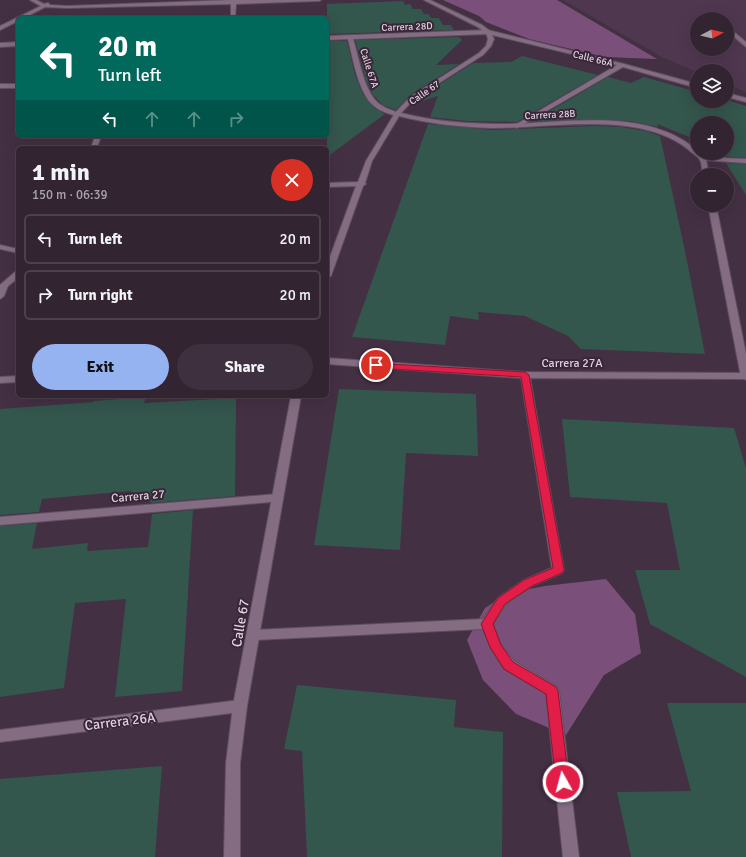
<!DOCTYPE html>
<html lang="en">
<head>
<meta charset="utf-8">
<style>
	body { margin:0; font-family:Signika,sans-serif; background:#3e303e; color:#f1f3f6; height:100vh; display:flex; flex-direction:column; font-size:15px; white-space:nowrap }
	* { box-sizing:border-box; margin:0 }
	p { font-size:13px; color:#a9a4ac }
	.icon { flex:none; width:22px; height:22px; fill:none; stroke:currentColor; stroke-width:2; stroke-linecap:round; stroke-linejoin:round }
	.map { position:relative; flex:1; overflow:hidden }
	.sheet { position:absolute; left:16px; top:146px; width:313px; height:252px; display:flex; flex-direction:column; background:#332432; border-radius:6px; box-shadow:0 4px 16px #0002,0 0 0 1px #4e414d }
	.sheet>* { flex:none }
	.guide { position:absolute; left:16px; top:16px; width:313px; height:122px; border-radius:6px; box-shadow:0 4px 16px #0002,0 0 0 1px #4e414d; background:#00695c; color:#fff; overflow:hidden }
	.needle { width:26px; rotate:83deg }
	.controls { position:absolute; left:690px; top:12px; display:grid; gap:8px }
	.controls a { display:grid; place-items:center; width:44px; height:44px; border-radius:50%; background:#332432; box-shadow:0 4px 16px #0002,0 0 0 1px #4e414d; font-size:20px }
	.pin { position:absolute; display:grid; place-items:center; width:34px; height:34px; color:#fff; margin:-17px; border:2px solid #fff; border-radius:50%; box-shadow:0 1px 4px #0007 }
	.me { position:absolute; width:44px; margin:-22px; rotate:353deg; stroke-linejoin:round; filter:drop-shadow(0 0 3px #0008) }
	.turn { display:flex; align-items:center; gap:14px; height:84px; padding:0 16px; font-size:18px }
	.turn .icon { width:52px; height:52px; stroke-width:2.5 }
	.turn b { display:block; font-size:28px; line-height:34px }
	.lanes { display:flex; align-items:center; height:38px; padding:0 16px; background:#0003; justify-content:center; gap:20px; direction:ltr }
	.lanes .off { opacity:.35 }
	.round { display:grid; place-items:center; flex:none; width:42px; height:42px; border-radius:21px; background:#3e303e }
	.overview { display:flex; align-items:center; justify-content:space-between; height:68px; padding:0 16px }
	h1 { font-size:24px; font-weight:700; line-height:30px }
	.cta { display:flex; gap:8px; margin-top:auto; padding:8px 16px }
	.cta a { flex:1; height:46px; border-radius:24px; background:#95b2f1; color:#111; font-size:16px; font-weight:700; line-height:46px; text-align:center }
	.cta a+a { background:#3e303e; color:#f1f3f6 }
	ul { padding:0; list-style:none }
	li { display:flex; align-items:center; gap:12px; height:50px; margin:0 8px 6px; padding:0 8px; border:2px solid #4e414d; border-radius:6px }
	li div { flex:1 }
	li b { display:block; font-size:15px }
	li em { font-style:normal }
	.map>svg:first-child { display:block }
	.built { fill:#503750; fill-rule:evenodd }
	.green { fill:#7a507a }
	.building { fill:#33564d }
	.lines { fill:none; stroke-linecap:round; stroke-linejoin:round }
	.service-casing { stroke:#604f60; stroke-width:2 }
	.minor-casing { stroke:#604f60; stroke-width:2 }
	.tertiary-casing { stroke:#604f60; stroke-width:2 }
	.service { fill:#846d83; fill-rule:evenodd }
	.minor { fill:#846d83; fill-rule:evenodd }
	.tertiary { fill:#846d83; fill-rule:evenodd }
	.route { fill:#e11d48; stroke:#92132f }
	.labels { text-anchor:middle; stroke-width:4; stroke-linejoin:round; paint-order:stroke }
	.far-street-label { font-size:10px; fill:#ded1dd; stroke:#392639 }
	.street-label { font-size:12px; fill:#ded1dd; stroke:#392639 }
	.near-street-label { font-size:14px; fill:#ded1dd; stroke:#392639 }
</style>
</head>
<body>
<div class="map">
<svg width="746" height="857" viewBox="0 0 746 857">
	<rect width="100%" height="100%" fill="#443043"/>
	<!-- built -->
	<path class="built" d="M563,0H746V92L727,84V71L697,72L662,57ZM697,19H727V49H697Z"/>
	<!-- green -->
	<g class="green">
		<path d="M443,0H557L657,59L605,57L529,39L486,22L479,16Z"/>
		<path d="M606,579L635,614L641,653L604,675L566,735L516,714L483,680L467,640L485,608L509,593L545,586Z"/>
	</g>
	<!-- building -->
	<g class="building">
		<path d="M403,1L405,5L410,4L413,9H421L424,14H428L431,18H439L443,25H451L454,30L327,34V4Z"/>
		<path d="M459,37L462,40L436,65L459,64L409,96L396,110L383,105L373,95L366,80L355,40Z"/>
		<path d="M327,41H347L355,75L363,94L373,107L385,114L327,157Z"/>
		<path d="M522,56L598,75L517,122L467,121L430,117L438,96L410,105L415,100L473,63L511,62Z"/>
		<path d="M608,77L631,83L644,77L697,92V101L727,100L746,106V158L721,156L719,153H727V123H697V140L657,124L658,127L630,121L580,119L531,122Z"/>
		<path d="M428,124L492,130L594,126L621,127L646,131L660,136L685,251L705,354L581,349L568,336L525,316L478,312L479,320L450,316L445,345L352,337Z"/>
		<path d="M726,163L746,164V195Z"/>
		<path d="M339,389L476,394L478,456L406,453L400,550L314,545Z"/>
		<path d="M146,397L144,403L236,398L235,496L153,503L130,491L42,499L39,512L0,515V409L94,402V401Z"/>
		<path d="M562,419L734,428L746,468V677L650,624L635,570H680L667,503L570,497Z"/>
		<path d="M193,510L182,691L115,697L126,599L75,603L64,688L0,697V526L37,523L32,549L88,543L87,551L148,547L152,514Z"/>
		<path d="M297,685L456,700L454,727L503,732L502,857H307L302,751L284,749Z"/>
		<path d="M667,703H746V857H631L617,792L691,791Z"/>
		<path d="M162,766L155,857H0V779Z"/>
	</g>
	<g class="lines">
		<defs>
			<path id="service" d="M727,26L746,42V47L727,31Z"/>
			<g id="minor">
				<path d="M30,0H36L44,4L48,3L50,5L67,6L232,0H321L319,1L236,4L235,18H231V4L67,8L45,7L24,18H18V21L0,30V26L41,6Z"/>
				<path d="M488,30L624,64L697,84V88L623,67L517,128L515,127V125L617,65L488,34L353,39C359,57 363,88 377,102C383,108 392,110 399,113V115L397,116C389,114 380,111 374,106C358,93 353,58 348,39L327,40V36Z"/>
				<path d="M18,42V46L0,47V43Z"/>
				<rect x="0" y="84" width="18" height="4"/>
				<path d="M727,93L746,98V102L727,97Z"/>
				<path d="M95,136H101L97,148H91Z"/>
				<path d="M703,157L746,159V163L701,160L700,159Z"/>
				<path d="M15,272H18V278L8,286L4,296L0,299V285Z"/>
				<path d="M327,358L525,372L746,373V379L530,378L564,570L562,573L532,586L506,604L493,624L501,645L514,661L557,687L559,691L579,857H563L546,694L504,669L492,651L483,629L253,640L249,638L247,635L249,632L253,630L483,619L498,598L524,580L552,568L521,378L327,364Z"/>
				<path d="M18,376V382L0,383V377Z"/>
				<path d="M278,494L282,495L283,498L282,501L0,525V517Z"/>
				<path d="M240,700L245,702L247,706L245,710L240,712L0,742V730Z"/>
			</g>
			<g id="tertiary">
				<path d="M424,0H430L482,25L490,31L494,39L491,46L483,55L414,99L401,113C436,122 471,124 506,124C569,123 645,107 697,150V153H701L706,159L709,175H703C702,171 702,164 700,160C698,156 692,153 689,150C641,110 550,128 492,128C460,127 430,124 399,116L372,161L365,183L366,184L363,186L331,276L327,278V265L356,186L327,187V183L358,182L366,161L395,113L410,97L479,53L486,46L488,39L486,33L478,27Z"/>
				<path d="M708,205H716L746,354V380L741,377Z"/>
				<path d="M0,245L18,249V253L0,249Z"/>
				<path d="M291,396H301L247,706L240,763V857H224L226,763L233,706Z"/>
			</g>
		</defs>
		<!-- service casing -->
		<use href="#service" class="service-casing"/>
		<!-- minor casing -->
		<use href="#minor" class="minor-casing"/>
		<!-- tertiary casing -->
		<use href="#tertiary" class="tertiary-casing"/>
		<!-- service -->
		<use href="#service" class="service"/>
		<!-- minor -->
		<use href="#minor" class="minor"/>
		<!-- tertiary -->
		<use href="#tertiary" class="tertiary"/>
	</g>
	<!-- route -->
	<path class="route" d="M373,363L525,372L529,375L564,570L562,573L532,586L505,604L493,624L501,645L513,662L556,687L558,691L569,782L567,786L563,787L558,786L556,782L546,694L504,669L490,647L481,624L498,598L524,580L553,568L521,377L376,368L373,367L372,365Z"/>
	<g class="labels">
		<!-- far-street labels -->
		<g class="far-street-label">
			<text transform="translate(407 26) rotate(-2)" y="4">Carrera 28D</text>
			<text transform="translate(593 58) rotate(14)" y="4">Calle 66A</text>
			<text transform="translate(370 68) rotate(72)" y="4">Calle 67A</text>
			<text transform="translate(424 92) rotate(-35)" y="4">Calle 67</text>
			<text transform="translate(550 114) rotate(-3)" y="4">Carrera 28B</text>
		</g>
		<!-- street labels -->
		<g class="street-label">
			<text x="572" y="367">Carrera 27A</text>
			<text transform="translate(138 496) rotate(-5)" y="4">Carrera 27</text>
		</g>
		<!-- near-street labels -->
		<g class="near-street-label">
			<text transform="translate(240 623) rotate(-80)" y="5">Calle 67</text>
			<text transform="translate(120 721) rotate(-7)" y="5">Carrera 26A</text>
		</g>
	</g>
</svg>
<div class="controls">
<a><svg class="needle" viewBox="-14 -14 28 28"><path d="M0-13l5 13h-10z" fill="#e53935"/><path d="M0 13l5-13h-10z" fill="#a9a4ac"/></svg></a>
<a><svg class="icon" aria-label="layers" viewBox="0 0 24 24"><path d="M12 4l9 5-9 5-9-5zM3 14l9 5 9-5"/></svg></a>
<a>+</a>
<a>−</a>
</div>
<div class="pin" style="left:376px;top:365px;background:#d93025"><svg class="icon" aria-label="arrive" viewBox="0 0 24 24"><path d="M6 21V4h12l-3 4 3 4H6"/></svg></div>
<svg class="me" style="left:563px;top:782px" viewBox="-20 -20 40 40"><circle r="17" fill="#e11d48" stroke="#fff" stroke-width="3"/><path d="M0-11L8 9 0 5-8 9z" fill="#fff"/></svg>
<div class="guide">
<div class="turn"><svg class="icon" aria-label="left" viewBox="0 0 24 24"><path d="M17 20v-9H6M10 6l-5 5 5 5"/></svg><div><b>20 m</b>Turn left</div></div>
<div class="lanes"><svg class="icon" aria-label="left" viewBox="0 0 24 24"><path d="M17 20v-9H6M10 6l-5 5 5 5"/></svg><svg class="icon off" aria-label="ahead" viewBox="0 0 24 24"><path d="M12 20V5M6 11l6-6 6 6"/></svg><svg class="icon off" aria-label="ahead" viewBox="0 0 24 24"><path d="M12 20V5M6 11l6-6 6 6"/></svg><svg class="icon off" aria-label="right" viewBox="0 0 24 24"><path d="M7 20v-9h11M14 6l5 5-5 5"/></svg></div>
</div>
<section class="sheet">
<div class="overview"><div><h1>1 min</h1><p>150 m · 06:39</p></div><a class="round" style="background:#d93025;color:#fff"><svg class="icon" aria-label="close" viewBox="0 0 24 24"><path d="M6 6l12 12M18 6L6 18"/></svg></a></div>
<ul>
<li><svg class="icon" aria-label="left" viewBox="0 0 24 24"><path d="M17 20v-9H6M10 6l-5 5 5 5"/></svg><div><b>Turn left</b></div><em>20 m</em></li>
<li><svg class="icon" aria-label="right" viewBox="0 0 24 24"><path d="M7 20v-9h11M14 6l5 5-5 5"/></svg><div><b>Turn right</b></div><em>20 m</em></li>
</ul>
<div class="cta"><a>Exit</a><a>Share</a></div>
</section>
</div>
</body>
</html>
